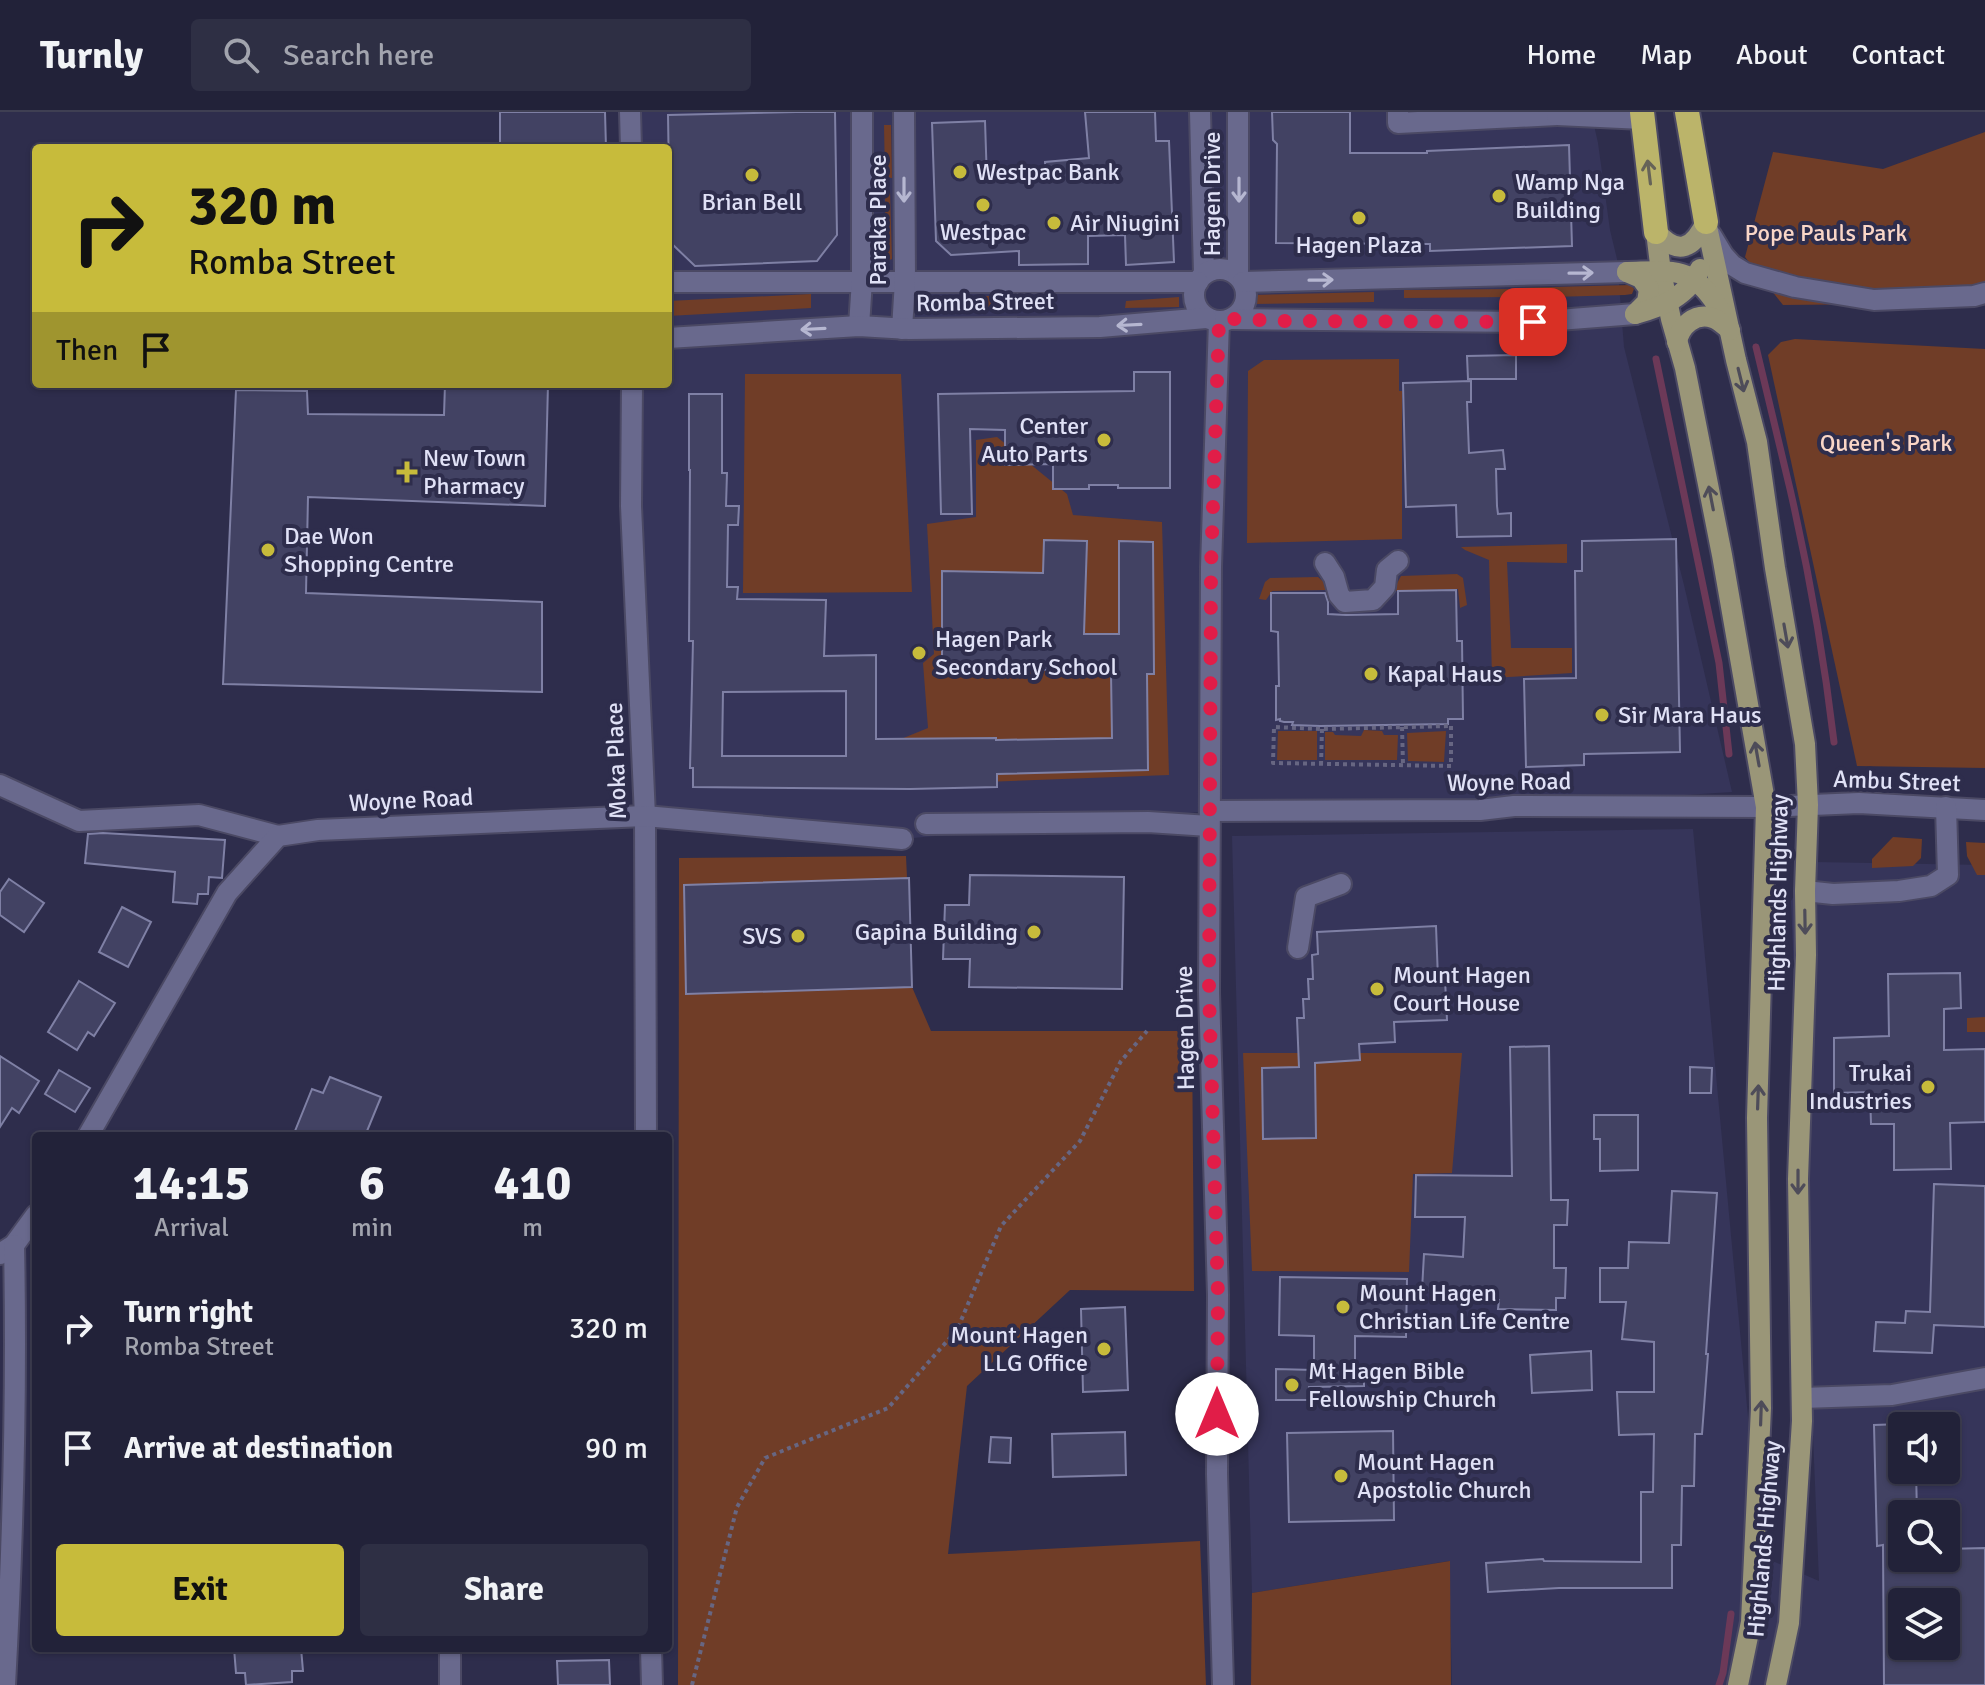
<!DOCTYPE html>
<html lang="en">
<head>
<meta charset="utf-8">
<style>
	body { margin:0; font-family:Signika,sans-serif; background:#2e2f44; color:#f1f3f6; height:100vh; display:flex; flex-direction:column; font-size:30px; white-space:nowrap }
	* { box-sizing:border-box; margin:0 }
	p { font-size:26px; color:#a2a4ae }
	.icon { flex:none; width:44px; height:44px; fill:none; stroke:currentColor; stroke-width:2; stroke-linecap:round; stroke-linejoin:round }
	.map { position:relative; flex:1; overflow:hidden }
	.side { position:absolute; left:32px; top:1020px; width:640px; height:520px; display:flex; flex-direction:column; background:#222239; border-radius:8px; box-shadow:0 2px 6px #0004,0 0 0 2px #3f3f53 }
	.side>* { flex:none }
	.guide { position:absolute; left:32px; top:32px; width:640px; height:244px; border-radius:8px; box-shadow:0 2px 6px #0004,0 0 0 2px #3f3f53; background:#c7bb3b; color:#111; overflow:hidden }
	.fabs { position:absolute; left:1888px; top:1300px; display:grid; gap:16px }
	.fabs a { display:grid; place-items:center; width:72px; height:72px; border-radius:8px; background:#222239; box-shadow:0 2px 6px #0004,0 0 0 2px #3f3f53; font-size:40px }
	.pin { position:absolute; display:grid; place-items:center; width:68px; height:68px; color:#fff; margin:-34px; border-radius:16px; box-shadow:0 4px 12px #0006 }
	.me { position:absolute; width:88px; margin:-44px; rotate:0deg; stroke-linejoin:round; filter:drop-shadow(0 0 6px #0008) }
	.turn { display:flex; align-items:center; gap:28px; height:168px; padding:0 24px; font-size:36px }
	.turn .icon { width:104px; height:104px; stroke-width:2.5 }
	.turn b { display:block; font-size:56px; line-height:68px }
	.then { display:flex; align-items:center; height:76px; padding:0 24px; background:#0003; gap:16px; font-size:30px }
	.eta { display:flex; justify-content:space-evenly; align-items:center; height:136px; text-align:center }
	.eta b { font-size:48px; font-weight:700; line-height:56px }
	.primary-button { display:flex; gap:16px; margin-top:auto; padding:16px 24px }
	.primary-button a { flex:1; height:92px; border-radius:8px; background:#c7bb3b; color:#111; font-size:32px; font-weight:700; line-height:92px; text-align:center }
	.primary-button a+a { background:#2e2f44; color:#f1f3f6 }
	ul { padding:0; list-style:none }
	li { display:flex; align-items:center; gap:24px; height:120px; padding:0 24px }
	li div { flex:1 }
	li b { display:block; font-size:30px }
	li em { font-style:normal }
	header { display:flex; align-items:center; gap:48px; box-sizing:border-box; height:112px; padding:0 40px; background:#222239; border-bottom:2px solid #3f3f53 }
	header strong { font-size:38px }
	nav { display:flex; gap:44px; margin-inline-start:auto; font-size:28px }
	.search { width:560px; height:72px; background:#2e2f44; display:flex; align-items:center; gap:20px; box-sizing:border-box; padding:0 28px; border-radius:8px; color:#a2a4ae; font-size:30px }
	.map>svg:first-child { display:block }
	.built { fill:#36355a; fill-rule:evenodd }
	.green { fill:#703d27 }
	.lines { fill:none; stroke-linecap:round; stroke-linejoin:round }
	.stream { stroke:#6c3958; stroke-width:7 }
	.building { fill:#424263; stroke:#7f80a5; stroke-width:2; fill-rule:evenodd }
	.minor-casing { stroke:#4b4964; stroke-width:24 }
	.major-casing { stroke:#4b4964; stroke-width:24 }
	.highway-casing { stroke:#4b4964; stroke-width:28 }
	.path { stroke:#676682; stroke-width:4; stroke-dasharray:4 4; stroke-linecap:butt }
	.minor { stroke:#69698d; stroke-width:20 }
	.major { stroke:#9a9678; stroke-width:20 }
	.highway { stroke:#bbb46a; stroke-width:24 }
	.oneway { stroke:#666358 }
	.oneway2 { stroke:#b6b7d1 }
	.oneway3 { stroke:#4e4c59 }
	.route { stroke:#e11d48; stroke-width:14; stroke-dasharray:0 25.2 }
	.poi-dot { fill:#c7bb3b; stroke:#2e2d4c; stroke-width:3 }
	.labels { text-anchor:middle; stroke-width:8; stroke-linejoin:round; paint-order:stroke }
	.poi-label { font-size:24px; fill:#e0e1f6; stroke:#2e2d4c; text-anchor:start }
	.street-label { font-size:24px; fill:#e0e1f6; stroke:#2e2d4c }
	.park-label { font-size:24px; fill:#fad6c7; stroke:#2e2d4c }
</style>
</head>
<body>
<header>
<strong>Turnly</strong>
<div class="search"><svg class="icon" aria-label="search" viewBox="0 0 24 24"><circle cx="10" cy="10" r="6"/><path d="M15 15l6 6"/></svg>Search here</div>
<nav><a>Home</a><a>Map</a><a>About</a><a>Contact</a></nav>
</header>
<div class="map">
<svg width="1985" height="1573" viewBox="0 0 1985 1573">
	<rect width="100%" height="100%" fill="#2e2d4c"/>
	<!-- built -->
	<g class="built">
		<path d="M636,0H1591L1598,31L1610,118L1617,147L1624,235L1684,473L1732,680L1514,694L1210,699L902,727L645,704L632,272H668V36H635Z"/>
		<path d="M1693,717L1761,1444L1819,1469L1791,789L1814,750L1985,753V1573H1452L1449,1449L1252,1481L1232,724ZM1902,1314H1946V1358H1902ZM1902,1402H1946V1446H1902ZM1902,1490H1946V1534H1902Z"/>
	</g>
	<!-- green -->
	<g class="green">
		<path d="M884,13H891L892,66L885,65Z"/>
		<path d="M1985,20V191L1783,193L1745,145L1773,40L1883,57Z"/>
		<path d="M885,79H890L892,147L887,149L885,147Z"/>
		<path d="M1631,173L1634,177L1632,182L1625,183L1517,186V176Z"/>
		<path d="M1512,177L1511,185L1404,186V178Z"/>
		<path d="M1374,180V190L1252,192V183Z"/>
		<path d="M811,182V196L668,204V189Z"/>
		<path d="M923,184H993V195H922Z"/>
		<path d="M1179,185V195L1125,196L1126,189Z"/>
		<path d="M1795,227L1985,237V656L1857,654L1768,243L1781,230Z"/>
		<path d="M1399,247V279H1402V427L1247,431L1248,259L1264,248Z"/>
		<path d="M745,262H901L912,480L743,481Z"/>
		<path d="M997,325L1067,382L1073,403L1162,410L1169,663L904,673L901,627L928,616L923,551L934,542L927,412L976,405V328Z"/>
		<path d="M1567,432V451L1507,450L1511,536H1572V561L1492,566L1489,448L1465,438L1461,435Z"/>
		<path d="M1457,462L1463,466L1467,493L1460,496L1458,477L1393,479L1401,464Z"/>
		<path d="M1318,465L1327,473V478L1272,479L1266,488L1259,487L1265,470L1270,466Z"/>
		<path d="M1364,618L1382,619L1384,623H1398L1397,648H1325V620H1333L1335,623L1361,624Z"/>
		<path d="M1278,619H1317V648H1277Z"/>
		<path d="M1446,619L1444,650L1408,649L1407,621Z"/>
		<path d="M1893,725L1922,727L1921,746L1913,754L1872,756V747Z"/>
		<path d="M1966,730L1985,731V763H1977L1967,744Z"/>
		<path d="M906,744L912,875L931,919H1192L1194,1179L1070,1178L967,1274L948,1442L1200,1429L1206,1573H678L679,746Z"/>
		<path d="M1985,905V920H1967V906Z"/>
		<path d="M1243,941H1462L1452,1061L1413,1062L1409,1160L1252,1159Z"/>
		<path d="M1450,1449L1451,1573H1251L1252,1481Z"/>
	</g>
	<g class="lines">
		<!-- stream -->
		<g class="stream">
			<path d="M1756,235C1767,282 1779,330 1790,377C1809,460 1824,545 1834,630"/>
			<path d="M1656,247L1719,551L1729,642"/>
			<path d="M1719,1573L1723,1561L1731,1502"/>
		</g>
	</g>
	<!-- building -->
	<g class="building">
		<path d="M500,0H605L606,36H500Z"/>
		<path d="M796,0H835L837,123L817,149L695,154L670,130L668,3Z"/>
		<path d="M1085,0H1155L1156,29H1169L1174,150L1126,153L1125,123L1088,124V152L1019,153V139L951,143L936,129L932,11L985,9L987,69H1046L1045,50L1089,46Z"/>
		<path d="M1272,0H1350V41H1427V39L1569,33L1572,134L1430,139V132L1276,131L1277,32L1273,28Z"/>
		<path d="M1516,243V267H1468L1467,244Z"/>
		<path d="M1134,260H1170V376H1118V373H1089V377H1053V352L1005,353V318L970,317L972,402H941L938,282L1134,279Z"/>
		<path d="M1471,269V290H1467L1469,341L1503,338L1505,357H1496L1497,394L1498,402L1511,401V424L1457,425L1456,393L1406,395L1403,271Z"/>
		<path d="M445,272H548L545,394L308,385L306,481L542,490V580L223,572L236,278L307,279L308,302L444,303Z"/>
		<path d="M689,282H722V361H727L726,394H739L738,413H728L727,475H738L737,487L826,488L824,544L876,543V627L996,626V628L1112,626L1111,561L1054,562V558H1031V554L942,555V459L1043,461L1044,428L1087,429L1084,522H1119V429L1153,430L1154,562H1147L1148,658L997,662V675L910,677L693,675V656H690L693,529H689L690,358H689ZM846,579V644H722L723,580Z"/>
		<path d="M1676,427L1680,640L1584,642V653L1526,655L1524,567L1576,566L1575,459H1582V429Z"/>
		<path d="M1456,478L1457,529H1462L1463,607H1448V612L1320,614L1292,613L1293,610H1284L1280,609V607L1276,608V574H1279L1278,520L1271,519V481H1325L1328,490V502L1346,503L1398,502V479Z"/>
		<path d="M103,721L225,728L222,766L209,765L208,782H198L197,792L173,790L175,760L85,751L88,722Z"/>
		<path d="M970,763L1124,765L1122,877L969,875L970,847H943L945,793H969Z"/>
		<path d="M909,766L912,875L686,882L684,773Z"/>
		<path d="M9,767L44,791L24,820L0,803V780Z"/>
		<path d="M122,795L151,810L128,855L99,840Z"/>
		<path d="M1436,814L1438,867H1445L1447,908L1394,910L1395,930L1359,932L1360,948L1315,951L1316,1026L1263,1027L1262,956L1299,955L1297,906H1304L1303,887H1309L1308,867H1313L1312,843L1318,842L1317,820Z"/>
		<path d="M1960,861L1961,896L1944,897V938L1985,937V1010L1950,1011L1951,1057L1894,1058V1012H1871L1870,980L1834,981V926L1889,924L1888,862Z"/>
		<path d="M79,869L115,891L94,924L88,920L77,938L48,920Z"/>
		<path d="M1549,934L1551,1088H1568L1567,1113H1554V1156H1566L1565,1186H1556V1198L1498,1197L1499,1188L1460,1186L1461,1180L1422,1178L1424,1142L1463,1145L1465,1105H1415L1416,1063L1512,1064L1510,935Z"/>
		<path d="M0,944L39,969L19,1001L12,996L0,1015Z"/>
		<path d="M1690,955L1712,956L1711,981H1690Z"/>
		<path d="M59,958L90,976L75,1000L45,982Z"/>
		<path d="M330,965L381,985L365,1024H293L312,977L323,981Z"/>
		<path d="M1594,1003H1638V1058L1600,1059V1027H1594Z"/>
		<path d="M1934,1072L1985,1074V1215L1934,1213L1932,1241L1874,1239L1876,1210L1905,1211L1906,1199L1930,1200Z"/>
		<path d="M1672,1079L1717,1081L1706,1242H1708L1702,1322H1695L1694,1374H1682L1681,1433H1672V1476H1559L1488,1480L1486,1451L1543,1447L1544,1449L1641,1450V1380H1653L1654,1322L1619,1323L1617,1280H1654V1230L1622,1227L1626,1190H1600V1156H1628L1629,1130L1669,1131Z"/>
		<path d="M1280,1165L1407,1167L1406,1225L1355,1224V1259H1364V1274L1309,1275L1308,1288H1276V1257L1314,1258V1224L1279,1223Z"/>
		<path d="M1125,1195L1128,1278L1083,1280L1081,1197Z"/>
		<path d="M1591,1239L1592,1278L1532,1281L1530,1243Z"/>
		<path d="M1902,1312V1358H1916L1917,1402H1902V1446H1946V1437L1985,1436V1573H1884L1883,1433L1877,1434L1874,1313ZM1902,1490H1946V1534H1902Z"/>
		<path d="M1393,1319L1394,1408L1289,1410L1287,1321Z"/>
		<path d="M1125,1320L1126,1363L1053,1365L1052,1322Z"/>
		<path d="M991,1325L1011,1326L1010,1351L989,1350Z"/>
		<path d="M234,1536H301L303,1559H292V1570L246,1573L245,1561H236Z"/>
		<path d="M609,1548L610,1573H558L557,1549Z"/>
	</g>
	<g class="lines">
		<defs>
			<g id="minor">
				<path d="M630,0L631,36"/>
				<path d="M1200,0L1204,162"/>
				<path d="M1398,0V11L1557,3"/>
				<path d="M1557,0V3L1643,7"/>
				<path d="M1711,123L1723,143L1732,153L1745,161L1795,175L1874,188L1974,184L1985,181"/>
				<circle cx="1220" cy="183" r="26"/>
				<path d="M1238,164V0"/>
				<path d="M668,170H1198"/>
				<path d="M1243,170L1627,160"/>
				<path d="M1232,207L1533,210L1635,202"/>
				<path d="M1219,209L1211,455L1209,880L1218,1183L1217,1362L1223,1573"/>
				<path d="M859,214L862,168V0"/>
				<path d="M902,217L905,169L904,0"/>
				<path d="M668,226L859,214L909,217L1100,215L1206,206"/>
				<path d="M632,272L631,394L645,704L646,1024"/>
				<path d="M1325,451L1334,465L1339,483L1345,490L1373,488L1385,475L1387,458L1398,449"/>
				<path d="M0,673L79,709L199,703L278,724"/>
				<path d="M1210,699L1480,698L1514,694L1766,695L1859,691L1985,698"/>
				<path d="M926,712L1148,710L1209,714"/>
				<path d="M1805,779L1833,782L1899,779L1931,774L1948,763L1946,695"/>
				<path d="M1298,836L1306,785L1341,772"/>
				<path d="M88,1024L227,781L278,724L318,718L645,704L902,727"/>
				<path d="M0,1142L14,1133L36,1103"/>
				<path d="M1802,1286L1892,1283L1985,1266"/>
				<path d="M651,1536L652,1573"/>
				<path d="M5,1573C13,1427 17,1280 14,1133"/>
				<path d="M450,1573V1536"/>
			</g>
			<g id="major">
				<path d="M1706,110L1736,248L1757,330L1775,456L1805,632L1808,693L1805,779L1806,843L1798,1067L1802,1309L1789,1511L1776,1573"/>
				<path d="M1656,120L1661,160L1671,207L1685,256L1722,443L1766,695L1757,1006L1761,1296L1751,1510L1738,1573"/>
				<path d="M1656,120C1678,144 1693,137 1706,110"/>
				<path d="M1627,160C1675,159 1694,153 1721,200"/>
				<path d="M1627,160L1641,166L1649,177L1647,190L1635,202"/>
				<path d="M1635,202C1662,195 1688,184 1700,157"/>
				<path d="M1677,230C1680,214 1695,200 1713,206C1719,208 1724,213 1730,218"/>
			</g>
			<g id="highway">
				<path d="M1642,0L1656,120"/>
				<path d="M1687,0L1706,110"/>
			</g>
		</defs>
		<!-- minor casing -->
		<use href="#minor" class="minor-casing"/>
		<!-- major casing -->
		<use href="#major" class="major-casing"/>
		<!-- highway casing -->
		<use href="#highway" class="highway-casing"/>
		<!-- path -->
		<g class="path">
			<path d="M1451,614V654L1273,651L1274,615L1322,617Z"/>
			<path d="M1402,615L1403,652"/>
			<path d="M1321,653L1322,617"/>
			<path d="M692,1573L737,1395L765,1346L888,1296L957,1218L1001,1114L1080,1029L1121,949L1147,919"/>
		</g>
		<!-- minor -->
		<use href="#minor" class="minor"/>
		<!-- major -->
		<use href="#major" class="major"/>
		<!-- highway -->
		<use href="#highway" class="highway"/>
	</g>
	<!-- one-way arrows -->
	<defs><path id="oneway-shaft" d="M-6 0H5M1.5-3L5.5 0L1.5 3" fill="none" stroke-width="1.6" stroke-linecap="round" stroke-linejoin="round" transform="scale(2)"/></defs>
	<use class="oneway" href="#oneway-shaft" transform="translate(1649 60) rotate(-97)"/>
	<g class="oneway2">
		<use href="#oneway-shaft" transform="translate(904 78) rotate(90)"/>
		<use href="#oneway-shaft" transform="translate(1239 78) rotate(90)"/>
		<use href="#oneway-shaft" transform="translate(1581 161) rotate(-1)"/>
		<use href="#oneway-shaft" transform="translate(1321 168) rotate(-1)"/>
		<use href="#oneway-shaft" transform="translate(1129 213) rotate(177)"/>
		<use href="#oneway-shaft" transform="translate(813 217) rotate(177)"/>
	</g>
	<g class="oneway3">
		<use href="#oneway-shaft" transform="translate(1741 268) rotate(76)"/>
		<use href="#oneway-shaft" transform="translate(1711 386) rotate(-101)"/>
		<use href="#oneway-shaft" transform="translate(1786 524) rotate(80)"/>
		<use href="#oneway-shaft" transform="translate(1757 642) rotate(-100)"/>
		<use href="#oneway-shaft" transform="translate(1805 810) rotate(89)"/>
		<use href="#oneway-shaft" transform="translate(1758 985) rotate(-88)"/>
		<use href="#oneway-shaft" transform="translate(1798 1070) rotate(90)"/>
		<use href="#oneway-shaft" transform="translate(1761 1301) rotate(-88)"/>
	</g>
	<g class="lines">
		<!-- route -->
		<path class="route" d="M1217,1302L1218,1183L1209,880L1211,455L1219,209L1232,207L1286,209L1533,210"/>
	</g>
	<!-- markers -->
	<g class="poi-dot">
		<circle cx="960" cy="60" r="8"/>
		<circle cx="752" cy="63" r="8"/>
		<circle cx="1499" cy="84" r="8"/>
		<circle cx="983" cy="93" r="8"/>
		<circle cx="1359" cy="106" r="8"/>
		<circle cx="1054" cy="111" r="8"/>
		<circle cx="1104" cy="328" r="8"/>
		<path d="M403 348h8v8h8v8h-8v8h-8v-8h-8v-8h8z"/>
		<circle cx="268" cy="438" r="8"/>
		<circle cx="919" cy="541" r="8"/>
		<circle cx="1371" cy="562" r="8"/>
		<circle cx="1602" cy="603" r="8"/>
		<circle cx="1034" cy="820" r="8"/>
		<circle cx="798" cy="824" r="8"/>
		<circle cx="1377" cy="877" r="8"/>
		<circle cx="1928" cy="975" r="8"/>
		<circle cx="1343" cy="1195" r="8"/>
		<circle cx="1104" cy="1237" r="8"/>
		<circle cx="1292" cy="1273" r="8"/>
		<circle cx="1341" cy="1364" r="8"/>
	</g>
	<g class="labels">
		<!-- poi labels -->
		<g class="poi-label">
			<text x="976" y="68">Westpac Bank</text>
			<text x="1515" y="78">Wamp Nga<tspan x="1515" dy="28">Building</tspan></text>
			<text x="752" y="98" text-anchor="middle">Brian Bell</text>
			<text x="1070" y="119">Air Niugini</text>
			<text x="983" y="128" text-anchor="middle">Westpac</text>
			<text x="1359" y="141" text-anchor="middle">Hagen Plaza</text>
			<text x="1088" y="322" text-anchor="end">Center<tspan x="1088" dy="28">Auto Parts</tspan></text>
			<text x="423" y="354">New Town<tspan x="423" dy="28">Pharmacy</tspan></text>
			<text x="284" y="432">Dae Won<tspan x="284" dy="28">Shopping Centre</tspan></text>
			<text x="935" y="535">Hagen Park<tspan x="935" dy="28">Secondary School</tspan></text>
			<text x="1387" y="570">Kapal Haus</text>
			<text x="1618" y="611">Sir Mara Haus</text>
			<text x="1018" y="828" text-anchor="end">Gapina Building</text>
			<text x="782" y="832" text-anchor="end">SVS</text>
			<text x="1393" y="871">Mount Hagen<tspan x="1393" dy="28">Court House</tspan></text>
			<text x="1912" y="969" text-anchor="end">Trukai<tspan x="1912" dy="28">Industries</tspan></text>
			<text x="1359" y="1189">Mount Hagen<tspan x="1359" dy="28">Christian Life Centre</tspan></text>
			<text x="1088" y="1231" text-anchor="end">Mount Hagen<tspan x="1088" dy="28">LLG Office</tspan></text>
			<text x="1308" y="1267">Mt Hagen Bible<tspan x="1308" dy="28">Fellowship Church</tspan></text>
			<text x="1357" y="1358">Mount Hagen<tspan x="1357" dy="28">Apostolic Church</tspan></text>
		</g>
		<!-- street labels -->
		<g class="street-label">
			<text transform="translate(1212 82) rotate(-90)" y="8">Hagen Drive</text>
			<text transform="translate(878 108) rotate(-90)" y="8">Paraka Place</text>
			<text transform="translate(985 190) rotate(-1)" y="8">Romba Street</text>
			<text transform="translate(616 649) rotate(-92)" y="8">Moka Place</text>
			<text transform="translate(1897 669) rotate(2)" y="8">Ambu Street</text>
			<text transform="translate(1509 670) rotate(-1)" y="8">Woyne Road</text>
			<text transform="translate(411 688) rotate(-3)" y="8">Woyne Road</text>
			<text transform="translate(1778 781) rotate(-89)" y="8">Highlands Highway</text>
			<text transform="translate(1185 916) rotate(-91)" y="8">Hagen Drive</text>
			<text transform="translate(1764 1427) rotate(-85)" y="8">Highlands Highway</text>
		</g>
		<!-- park labels -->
		<g class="park-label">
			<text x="1826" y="129">Pope Pauls Park</text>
			<text x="1886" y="339">Queen's Park</text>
		</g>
	</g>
</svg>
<div class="fabs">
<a><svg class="icon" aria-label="sound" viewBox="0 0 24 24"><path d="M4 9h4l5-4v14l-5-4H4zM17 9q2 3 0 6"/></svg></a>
<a><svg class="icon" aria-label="search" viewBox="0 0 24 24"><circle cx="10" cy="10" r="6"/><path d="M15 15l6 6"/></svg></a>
<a><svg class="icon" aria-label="layers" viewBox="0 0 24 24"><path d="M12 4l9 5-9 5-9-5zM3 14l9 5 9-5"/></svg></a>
</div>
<div class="pin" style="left:1533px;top:210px;background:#d93025"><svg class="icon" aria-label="arrive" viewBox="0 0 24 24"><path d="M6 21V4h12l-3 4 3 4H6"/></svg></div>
<svg class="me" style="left:1217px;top:1302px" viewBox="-20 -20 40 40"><circle r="19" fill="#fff"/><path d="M0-13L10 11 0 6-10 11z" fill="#e11d48"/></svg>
<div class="guide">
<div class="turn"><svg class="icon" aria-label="right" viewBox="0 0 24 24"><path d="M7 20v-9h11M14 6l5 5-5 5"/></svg><div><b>320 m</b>Romba Street</div></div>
<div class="then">Then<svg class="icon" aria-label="arrive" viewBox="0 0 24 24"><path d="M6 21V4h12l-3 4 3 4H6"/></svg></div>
</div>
<section class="side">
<div class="eta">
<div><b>14:15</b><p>Arrival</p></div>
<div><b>6</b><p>min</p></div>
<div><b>410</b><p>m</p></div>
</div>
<ul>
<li><svg class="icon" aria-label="right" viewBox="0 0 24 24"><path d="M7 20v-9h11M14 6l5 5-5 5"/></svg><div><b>Turn right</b><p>Romba Street</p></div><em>320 m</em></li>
<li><svg class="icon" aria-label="arrive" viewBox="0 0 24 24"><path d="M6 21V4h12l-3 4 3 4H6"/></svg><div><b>Arrive at destination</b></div><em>90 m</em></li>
</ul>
<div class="primary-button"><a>Exit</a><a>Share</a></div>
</section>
</div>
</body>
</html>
